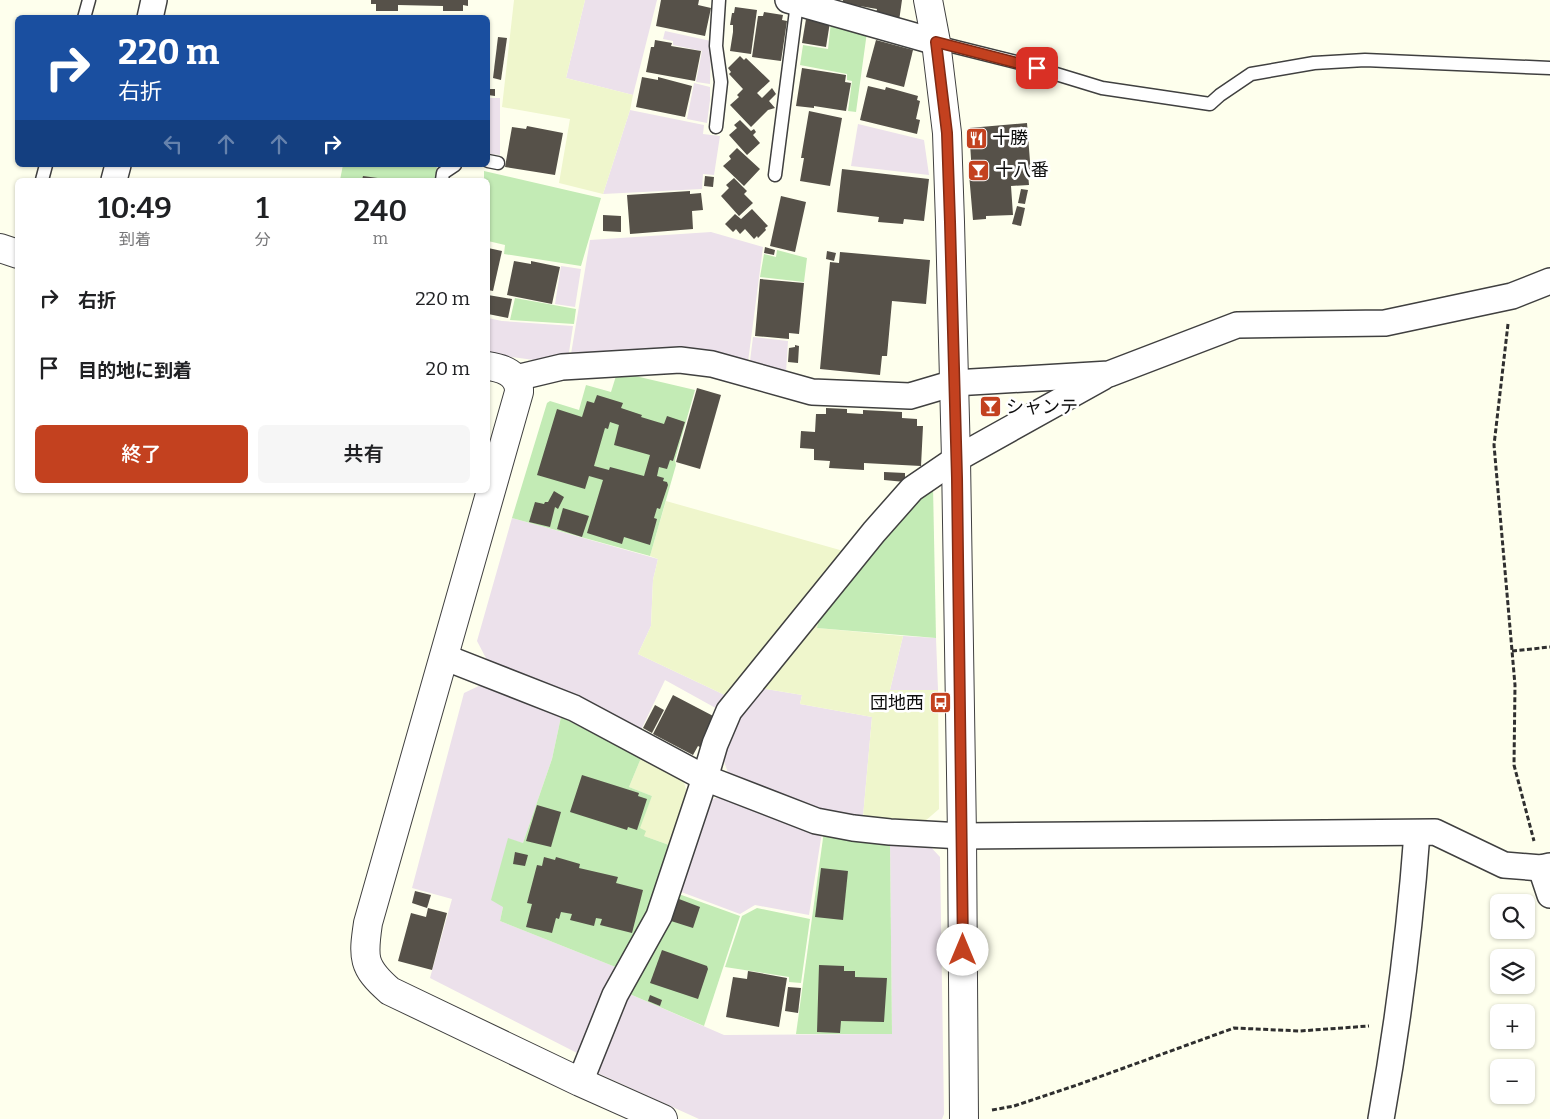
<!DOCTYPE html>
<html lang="ja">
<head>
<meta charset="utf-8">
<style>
	body { margin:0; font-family:Bitter,"Noto Sans JP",serif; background:#f6f6f6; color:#202124; height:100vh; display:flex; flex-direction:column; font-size:19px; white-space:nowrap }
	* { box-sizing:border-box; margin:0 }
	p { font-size:16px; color:#757577 }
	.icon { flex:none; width:28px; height:28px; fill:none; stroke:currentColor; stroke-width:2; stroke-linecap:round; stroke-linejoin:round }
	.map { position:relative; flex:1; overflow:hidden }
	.side { position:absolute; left:15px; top:178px; width:475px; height:315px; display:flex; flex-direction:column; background:#fff; border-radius:8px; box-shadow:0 1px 4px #0004 }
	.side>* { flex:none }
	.hud { position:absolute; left:15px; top:15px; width:475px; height:152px; border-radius:8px; box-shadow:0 1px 4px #0004; background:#1a4fa0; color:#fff; overflow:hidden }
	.fabs { position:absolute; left:1490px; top:894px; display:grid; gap:10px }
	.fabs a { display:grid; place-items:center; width:45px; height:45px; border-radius:8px; background:#fff; box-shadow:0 1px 4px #0004; font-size:25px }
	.pin { position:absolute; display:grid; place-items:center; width:42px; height:42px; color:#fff; margin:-21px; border-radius:10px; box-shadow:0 2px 8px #0006 }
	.me { position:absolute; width:55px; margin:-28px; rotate:0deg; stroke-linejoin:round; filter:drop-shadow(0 0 4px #0008) }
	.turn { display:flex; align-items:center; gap:18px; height:105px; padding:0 20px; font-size:22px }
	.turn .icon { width:65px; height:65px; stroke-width:2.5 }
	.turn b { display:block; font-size:35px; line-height:42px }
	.lanes { display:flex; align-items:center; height:48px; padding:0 20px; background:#0003; justify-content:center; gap:25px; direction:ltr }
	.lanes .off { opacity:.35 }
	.eta { display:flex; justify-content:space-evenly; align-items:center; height:85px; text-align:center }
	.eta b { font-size:30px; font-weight:600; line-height:35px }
	.cta { display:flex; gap:10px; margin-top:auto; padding:10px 20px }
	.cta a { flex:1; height:58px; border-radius:8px; background:#c3411f; color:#fff; font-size:20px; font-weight:600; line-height:58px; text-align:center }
	.cta a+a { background:#f6f6f6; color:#202124 }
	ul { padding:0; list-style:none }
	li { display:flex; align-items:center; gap:15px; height:70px; padding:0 20px }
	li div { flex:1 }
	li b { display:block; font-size:19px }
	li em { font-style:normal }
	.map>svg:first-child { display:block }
	.industrial { fill:#ece1eb }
	.farmland { fill:#eff6cc }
	.green { fill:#c3ebb5 }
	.building { fill:#565149; fill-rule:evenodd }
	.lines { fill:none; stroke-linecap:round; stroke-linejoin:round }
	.service-casing { stroke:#404040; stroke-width:15 }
	.minor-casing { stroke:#404040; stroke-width:28 }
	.tertiary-casing { stroke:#404040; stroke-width:30 }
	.path { stroke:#2f2f2f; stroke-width:3; stroke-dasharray:5 2.5; stroke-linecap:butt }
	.service { stroke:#fff; stroke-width:12 }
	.minor { stroke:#fff; stroke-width:25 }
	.tertiary { stroke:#fff; stroke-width:28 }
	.route-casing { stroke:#7f2a14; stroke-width:12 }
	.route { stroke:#c3411f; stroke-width:9 }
	.labels { text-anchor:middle; stroke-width:5; stroke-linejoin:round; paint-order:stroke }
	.poi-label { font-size:18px; fill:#0d0d0d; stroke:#fff; text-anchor:start }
</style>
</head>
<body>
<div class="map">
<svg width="1550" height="1119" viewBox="0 0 1550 1119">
	<rect width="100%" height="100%" fill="#feffed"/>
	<!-- industrial -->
	<g class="industrial">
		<path d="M585,0H657L633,95L566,78Z"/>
		<path d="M665,31L711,41L710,84L696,82L702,51L673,45V41L663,39Z"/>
		<path d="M694,83L710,87V100L707,123L687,119Z"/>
		<path d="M488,98H500V155L488,154Z"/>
		<path d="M630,110L704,125L703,134L720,136L714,175L703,174L702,189L603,194Z"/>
		<path d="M858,124L924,140L929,175L851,166Z"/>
		<path d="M711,232L763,247L748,362L570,360L590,240Z"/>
		<path d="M561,266L581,269L575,307L555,304Z"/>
		<path d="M488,318L502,321L573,326L568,359L549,362L488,354Z"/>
		<path d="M753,337L788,341L786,372L750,361Z"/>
		<path d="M512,518L658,559L653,580L651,626L638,654L731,698L721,711L665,680L640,732L488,662L477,641Z"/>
		<path d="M903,636L936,638L938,690H890Z"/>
		<path d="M483,684L561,717L552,759L523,843L508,839L503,907L500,921L618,968L579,1054L430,978L452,899L412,888L464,693Z"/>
		<path d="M757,685L766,689L802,695L800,704L872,717L863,817L814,808L730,778L719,748Z"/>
		<path d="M721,796L822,832L809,915L755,905L740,914L676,890L705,802Z"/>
		<path d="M890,842L927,843L940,857L944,1114L942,1119H699L593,1071L625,992L724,1035L892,1034Z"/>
	</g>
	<!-- farmland -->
	<g class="farmland">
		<path d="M514,0H585L566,78L633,95L630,110L603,194L559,183L570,119L502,107Z"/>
		<path d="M666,501L847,552L731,698L638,654L651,626L653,580L658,559L650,556Z"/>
		<path d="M820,610L817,628L903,636L890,690H938L939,809L924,822L863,817L872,717L800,704L802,695L766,689L757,685Z"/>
		<path d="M641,758L683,779L688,796L669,845L644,836L639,828L652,796L629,787Z"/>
	</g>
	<!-- green -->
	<g class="green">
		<path d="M831,22L867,32L856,112L848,111L852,81L847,80V74L800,65L803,45L828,49Z"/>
		<path d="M343,165H437L435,180H340Z"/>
		<path d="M484,171L601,198L581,266L504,254L505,245L488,241V180H484Z"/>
		<path d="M777,250L807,258L804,282L760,277L764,254L776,257Z"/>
		<path d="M515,298L576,309L574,324L510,320Z"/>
		<path d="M631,375L695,390L675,460L676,465L650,556L512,518L547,403L550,401L579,410L586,385L611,392L616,376Z"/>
		<path d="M933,486L936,638L817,628L821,607L915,498Z"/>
		<path d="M561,717L641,758L629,787L652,796L640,828L646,831L644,836L669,845L652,904L618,968L500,921L503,907L491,900L508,838L523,843L552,759Z"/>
		<path d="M824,831L890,842L892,1034H796Z"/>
		<path d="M676,893L740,916L704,1026L625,992Z"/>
		<path d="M757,908L810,919L801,983L789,982V977L725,967L742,916Z"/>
	</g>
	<!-- building -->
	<g class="building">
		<path d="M371,0H468V6L463,5V11H443V6L398,5V11H376V4H371Z"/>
		<path d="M661,0H699L698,5L711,8L705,36L656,26Z"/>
		<path d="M843,0H902L899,21L875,17L877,9L842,3Z"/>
		<path d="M735,7L757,10L751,54L730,51L733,32V25H730L732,13H734Z"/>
		<path d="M764,12L783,15L782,20L787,21L781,61L752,57L758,16H763Z"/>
		<path d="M806,19L830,22L826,47L802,43Z"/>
		<path d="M498,37L507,38L501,80L493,78Z"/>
		<path d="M655,40L672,43L671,46L701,51L695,81L646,72L651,47H654Z"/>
		<path d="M876,40L913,50L904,87L866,77Z"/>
		<path d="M740,56L744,60L746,58L770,81L757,93L762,98L772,88L776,94L769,101L775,108L768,110L751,127L730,105L739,97L737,95L743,89L729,74L731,72L728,68Z"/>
		<path d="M802,68L846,75L845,82L851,83L846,111L814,106V108L796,106Z"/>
		<path d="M642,77L658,80V77L692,86L685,117L636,107Z"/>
		<path d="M868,86L885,90L886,87L918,96L917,100L920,101L916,119L920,120L917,134L860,120Z"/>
		<path d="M488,89H495V96L488,95Z"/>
		<path d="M809,111L842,118L830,186L800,181L804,158H801Z"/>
		<path d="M740,120L751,131L754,129L756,132L753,135L760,143L747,155L729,135L737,128L734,125Z"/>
		<path d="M1027,123L1031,174H1028L1029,185L1011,186L1013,215L986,216V219L973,220L969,174H972L969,128Z"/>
		<path d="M527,126L563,133L555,175L505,167L512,127L526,129Z"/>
		<path d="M737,148L760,169L744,186L723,166L731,159L729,156Z"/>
		<path d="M842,169L929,179L924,221L904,219L903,224L878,222L879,217L837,212Z"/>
		<path d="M363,176L385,179V180H362Z"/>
		<path d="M705,176L714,177L713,187L704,186Z"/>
		<path d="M734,178L747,191L744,194L753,203L739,216L721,196L729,188L726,185Z"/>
		<path d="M1021,189L1028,190L1025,204L1018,203Z"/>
		<path d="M690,191V194L701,193L703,210L692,211L693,229L630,234L627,195Z"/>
		<path d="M781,196L806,202L795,252L770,246Z"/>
		<path d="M1017,206L1025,208L1021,226L1012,224Z"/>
		<path d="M752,209L768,226L765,228L766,230L758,238L757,236L754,239L745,229L740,234L736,229L733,232L725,224L735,214L741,219Z"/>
		<path d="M603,215L621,216V232L603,231Z"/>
		<path d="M765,247L775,250L774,255L764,253Z"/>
		<path d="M488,248L502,251L493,291L488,290Z"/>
		<path d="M827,251L836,253L834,261L826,259Z"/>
		<path d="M840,252L930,260L926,304L892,301L887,356H882L880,375L820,369L830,262L839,263Z"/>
		<path d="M514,261L531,264V261L560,267L552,304L507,295Z"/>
		<path d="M760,279L804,283L799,334L789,333V339L755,336Z"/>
		<path d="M488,295L512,299L508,318L488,314Z"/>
		<path d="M795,345L799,346L798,363L788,362L789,348L795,347Z"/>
		<path d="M697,388L721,395L700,469L676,462Z"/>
		<path d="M597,395L623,403L621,408L642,415L641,417L664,424L667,416L685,422L673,461L670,460L667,469L659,467L657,476L664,478L663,481L667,482L668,485L660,509L657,508L654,518L657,519L650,545L624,537L622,544L587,533L603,480L589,476L585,489L537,475L557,409L582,417L587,401L594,403ZM610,422L619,425L614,445L650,455L644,476L610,467L609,470L594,466L605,428L608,429Z"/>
		<path d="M826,408L847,409V413L863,414V410L902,412V418L917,419V426H923L921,466L864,463V470L829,468L830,461L814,460V449L800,448L801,431L815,432L816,414H826Z"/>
		<path d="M884,472L905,473V482L884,480Z"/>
		<path d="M554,491L564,497L558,509L555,507L550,527L529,522L535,502L544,504L545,502H548Z"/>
		<path d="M563,508L589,516L582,537L557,529Z"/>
		<path d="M673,695L717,718L702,748L698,746L693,755L653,734Z"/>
		<path d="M655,705L664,710L652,733L643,728Z"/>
		<path d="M582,775L639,793L638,796L647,799L637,830L628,827L627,830L570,812Z"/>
		<path d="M537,805L561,812L551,847L526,841Z"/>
		<path d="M515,852L528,855L525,866L513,864Z"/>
		<path d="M544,857L555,860L556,857L580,864L579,868L618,877L616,883L643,890L632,933L600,925L602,919L596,918L594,926L570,920L572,914L561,912L559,919L556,918L552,933L526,927L532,904L527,903L537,865L542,866Z"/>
		<path d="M821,868L848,871L843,920L815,917Z"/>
		<path d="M415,891L431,895L427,908L412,903Z"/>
		<path d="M679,899L700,907L693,928L671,921Z"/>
		<path d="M428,908L447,913L432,970L398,961L411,913L426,917Z"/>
		<path d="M662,950L707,966L708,969L698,999L650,983Z"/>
		<path d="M819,965L844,966V971H855V977L887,978L884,1022L841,1021L840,1033L817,1032Z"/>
		<path d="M748,971L787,978L779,1027L726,1017L733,977L747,979Z"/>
		<path d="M788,987L801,988L798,1013L785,1011Z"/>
		<path d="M650,995L662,1000L660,1006L648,1001Z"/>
	</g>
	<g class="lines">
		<defs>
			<g id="service">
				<path d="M84,18L89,0"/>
				<path d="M936,42L1020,63L1102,88L1210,104L1220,95L1251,74L1314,63L1365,60L1550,68"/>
				<path d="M716,127L721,82L716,46L719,0"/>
				<path d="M488,161L498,163"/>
				<path d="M775,175L797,3"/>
				<path d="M42,180L46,165"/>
				<path d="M442,180L443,173L455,165"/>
			</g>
			<g id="minor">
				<path d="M788,0L936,42"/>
				<path d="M150,18L154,0"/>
				<path d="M114,180L118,165"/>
				<path d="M516,378L562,367L680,360L712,364L812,392L910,396L954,383L1109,374L1237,325L1385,323L1512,296L1550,281"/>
				<path d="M444,657L574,708L705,778L816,821L853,828L890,832L962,836L1435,832L1504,865L1541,868L1550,866"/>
				<path d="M1541,868L1550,895"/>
				<path d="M580,1082L615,995L659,916L705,778L715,744L729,711L874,532L912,489L956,459L1103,377"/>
				<path d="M1381,1119C1398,1024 1410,929 1417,833"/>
			</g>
			<g id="tertiary">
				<path d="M928,0L936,42L947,133L950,222L956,459L962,836L964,1119"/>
				<path d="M0,248L18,254"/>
				<path d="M488,366C502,368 520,374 519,392L368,923C363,957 362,967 390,991L580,1082L663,1119"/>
			</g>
		</defs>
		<!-- service casing -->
		<use href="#service" class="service-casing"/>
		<!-- minor casing -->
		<use href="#minor" class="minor-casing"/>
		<!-- tertiary casing -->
		<use href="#tertiary" class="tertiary-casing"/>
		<!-- path -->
		<g class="path">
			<path d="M1508,324L1494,445L1515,685L1514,765L1534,841"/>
			<path d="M1512,651L1550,647"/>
			<path d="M992,1110L1014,1106L1077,1085L1234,1028L1300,1031L1369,1026"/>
		</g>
		<!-- service -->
		<use href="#service" class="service"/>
		<!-- minor -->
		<use href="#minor" class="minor"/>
		<!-- tertiary -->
		<use href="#tertiary" class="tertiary"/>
	</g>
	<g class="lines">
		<defs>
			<path id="route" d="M963,950L957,478L950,222L947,133L936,42L1037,68"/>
		</defs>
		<!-- route casing -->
		<use href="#route" class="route-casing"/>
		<!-- route -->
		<use href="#route" class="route"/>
	</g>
	<!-- icons -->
	<defs>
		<symbol id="restaurant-square" viewBox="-11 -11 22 22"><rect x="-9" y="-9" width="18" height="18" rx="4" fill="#c3411f" stroke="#fff"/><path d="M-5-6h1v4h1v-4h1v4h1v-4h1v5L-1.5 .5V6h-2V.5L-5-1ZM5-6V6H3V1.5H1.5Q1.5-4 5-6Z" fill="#fff"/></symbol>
		<symbol id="bar-square" viewBox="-11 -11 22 22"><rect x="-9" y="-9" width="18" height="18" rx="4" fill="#c3411f" stroke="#fff"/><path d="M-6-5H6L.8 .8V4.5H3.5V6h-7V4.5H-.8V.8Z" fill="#fff"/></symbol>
		<symbol id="bus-square" viewBox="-11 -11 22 22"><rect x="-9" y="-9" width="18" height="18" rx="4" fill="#c3411f" stroke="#fff"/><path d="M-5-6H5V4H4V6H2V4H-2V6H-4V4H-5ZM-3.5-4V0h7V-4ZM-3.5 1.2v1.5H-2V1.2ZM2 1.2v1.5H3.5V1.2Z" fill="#fff"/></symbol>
	</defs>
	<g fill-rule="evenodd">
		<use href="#restaurant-square" x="964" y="126" width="25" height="25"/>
		<use href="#bar-square" x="966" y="158" width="25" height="25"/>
		<use href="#bar-square" x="978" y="394" width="25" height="25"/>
		<use href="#bus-square" x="928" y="690" width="25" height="25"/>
	</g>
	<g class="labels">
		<!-- poi labels -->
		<g class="poi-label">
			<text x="992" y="144">十勝</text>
			<text x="995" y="176">十八番</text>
			<text x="1006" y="413">シャンテ</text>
			<text x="924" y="709" text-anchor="end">団地西</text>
		</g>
	</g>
</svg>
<div class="fabs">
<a><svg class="icon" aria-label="search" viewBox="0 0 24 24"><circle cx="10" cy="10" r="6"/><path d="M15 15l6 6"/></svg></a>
<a><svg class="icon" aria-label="layers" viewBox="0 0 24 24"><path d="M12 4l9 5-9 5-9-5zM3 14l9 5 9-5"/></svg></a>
<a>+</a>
<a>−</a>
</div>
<div class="pin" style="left:1037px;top:68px;background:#d93025"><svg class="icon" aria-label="arrive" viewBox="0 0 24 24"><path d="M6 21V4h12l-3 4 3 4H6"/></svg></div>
<svg class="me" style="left:963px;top:950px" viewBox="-20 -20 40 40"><circle r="19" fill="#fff"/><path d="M0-13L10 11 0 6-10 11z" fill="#c3411f"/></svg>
<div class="hud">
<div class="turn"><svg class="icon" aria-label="right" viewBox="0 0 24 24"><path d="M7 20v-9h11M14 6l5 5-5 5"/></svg><div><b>220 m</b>右折</div></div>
<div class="lanes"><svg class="icon off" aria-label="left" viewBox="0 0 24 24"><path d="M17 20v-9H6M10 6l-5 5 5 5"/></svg><svg class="icon off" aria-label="ahead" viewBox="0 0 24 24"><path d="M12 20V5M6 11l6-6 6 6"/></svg><svg class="icon off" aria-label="ahead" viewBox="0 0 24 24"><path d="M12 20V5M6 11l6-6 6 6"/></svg><svg class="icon" aria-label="right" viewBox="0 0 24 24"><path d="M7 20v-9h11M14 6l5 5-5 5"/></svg></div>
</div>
<section class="side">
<div class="eta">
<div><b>10:49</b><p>到着</p></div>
<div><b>1</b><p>分</p></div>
<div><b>240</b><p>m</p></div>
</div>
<ul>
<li><svg class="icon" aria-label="right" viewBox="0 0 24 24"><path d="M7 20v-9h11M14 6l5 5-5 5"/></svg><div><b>右折</b></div><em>220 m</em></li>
<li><svg class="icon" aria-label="arrive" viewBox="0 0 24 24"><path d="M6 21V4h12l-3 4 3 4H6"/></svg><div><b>目的地に到着</b></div><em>20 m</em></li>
</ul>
<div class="cta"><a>終了</a><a>共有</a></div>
</section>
</div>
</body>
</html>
